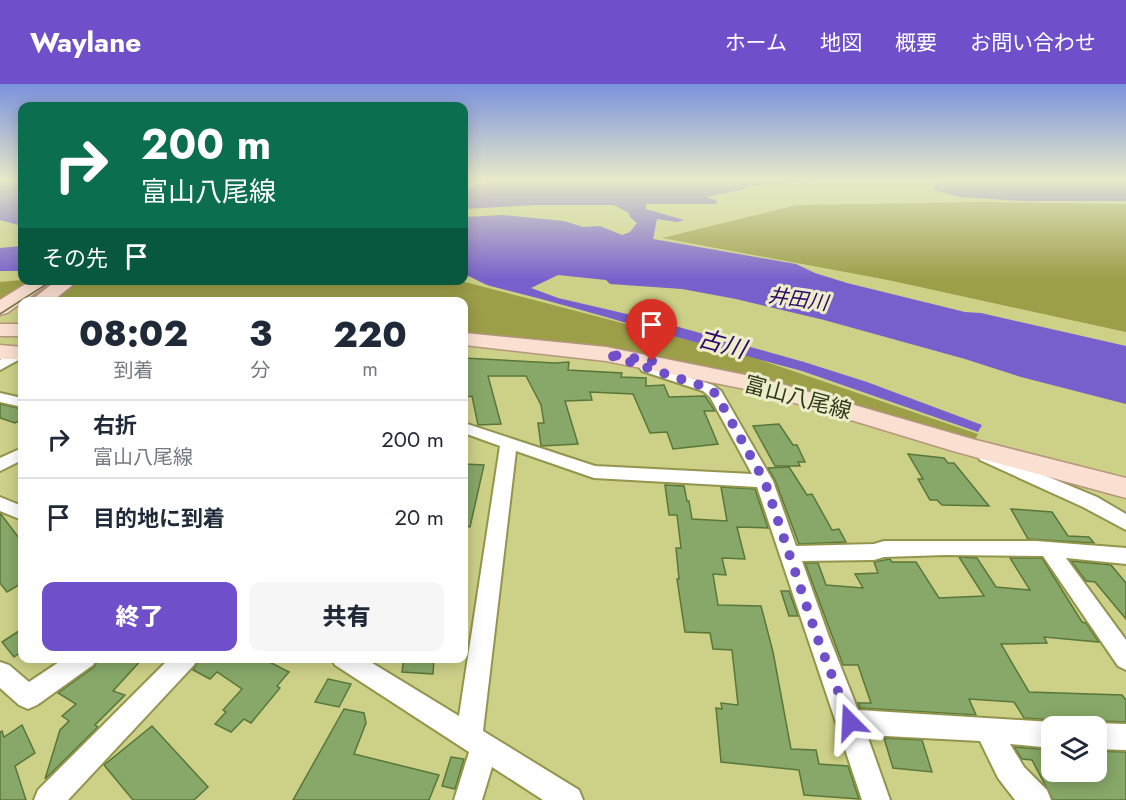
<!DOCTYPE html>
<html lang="ja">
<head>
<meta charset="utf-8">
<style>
	body { margin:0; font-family:Jost,"Noto Sans JP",sans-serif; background:#f6f6f7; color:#1f2937; height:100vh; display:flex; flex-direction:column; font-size:22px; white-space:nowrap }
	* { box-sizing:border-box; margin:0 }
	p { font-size:20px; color:#747a83 }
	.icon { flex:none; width:33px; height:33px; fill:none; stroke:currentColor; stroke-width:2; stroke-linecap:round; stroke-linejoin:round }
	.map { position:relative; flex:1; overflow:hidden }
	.side { position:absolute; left:18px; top:213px; width:450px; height:366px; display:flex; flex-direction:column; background:#fff; border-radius:12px; box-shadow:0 3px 15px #0003 }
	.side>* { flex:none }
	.guide { position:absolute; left:18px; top:18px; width:450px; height:183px; border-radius:12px; box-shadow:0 3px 15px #0003; background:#0b6e4f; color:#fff; overflow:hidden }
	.tools { position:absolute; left:1041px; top:632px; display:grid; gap:12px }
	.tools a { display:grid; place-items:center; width:66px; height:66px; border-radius:12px; background:#fff; box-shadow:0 3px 15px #0003; font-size:30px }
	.pin { position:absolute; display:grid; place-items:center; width:51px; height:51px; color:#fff; margin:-62px -26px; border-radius:50% 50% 50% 0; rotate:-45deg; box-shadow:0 0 6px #0007 }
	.pin .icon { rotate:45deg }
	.me { position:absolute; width:66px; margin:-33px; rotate:339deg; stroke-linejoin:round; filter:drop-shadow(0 0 4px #0008) }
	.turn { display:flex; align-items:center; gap:21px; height:126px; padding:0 24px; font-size:27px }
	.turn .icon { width:78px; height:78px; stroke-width:2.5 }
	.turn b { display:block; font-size:42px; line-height:51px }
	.then { display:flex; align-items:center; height:57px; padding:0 24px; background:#0003; gap:12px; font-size:22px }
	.eta { display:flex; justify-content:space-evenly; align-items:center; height:102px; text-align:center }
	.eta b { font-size:36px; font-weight:800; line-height:42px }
	.button { display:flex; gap:12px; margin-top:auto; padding:12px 24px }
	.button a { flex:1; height:69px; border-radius:12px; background:#6f50ca; color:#fff; font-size:24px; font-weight:800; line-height:69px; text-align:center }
	.button a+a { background:#f6f6f7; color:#1f2937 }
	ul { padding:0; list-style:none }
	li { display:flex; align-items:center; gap:18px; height:78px; padding:0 24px; border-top:2px solid #e0e1e3 }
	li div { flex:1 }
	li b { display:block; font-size:22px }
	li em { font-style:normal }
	header { display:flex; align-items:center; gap:36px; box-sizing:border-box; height:84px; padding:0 30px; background:#6f50ca; color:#fff }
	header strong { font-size:28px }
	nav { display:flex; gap:33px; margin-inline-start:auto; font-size:21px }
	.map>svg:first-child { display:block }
	.green { fill:#9c9e48 }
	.water { fill:#7860cc }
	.building { fill:#87a868; stroke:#597739; stroke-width:1.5 }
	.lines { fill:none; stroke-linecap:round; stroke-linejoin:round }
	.minor-casing { stroke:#93954d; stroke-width:4 }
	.primary-casing { stroke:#b4977d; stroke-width:3 }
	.minor { fill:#fff; fill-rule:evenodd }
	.primary { fill:#fbe0d1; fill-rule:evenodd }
	.tram { stroke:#787a48; stroke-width:1.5 }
	.route { stroke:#6f50ca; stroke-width:10; stroke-dasharray:0 18 }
	.labels { text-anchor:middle; stroke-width:6; stroke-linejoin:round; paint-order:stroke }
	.far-water-label { font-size:20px; font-style:italic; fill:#2f056c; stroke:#eceeca }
	.street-label { font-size:22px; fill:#363718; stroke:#eceeca }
	.water-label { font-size:24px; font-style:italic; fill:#2f056c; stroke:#eceeca }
</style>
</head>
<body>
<header>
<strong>Waylane</strong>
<nav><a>ホーム</a><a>地図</a><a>概要</a><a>お問い合わせ</a></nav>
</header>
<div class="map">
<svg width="1126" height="716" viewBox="0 0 1126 716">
	<rect width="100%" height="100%" fill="#cdd087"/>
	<!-- green -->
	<g class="green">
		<path d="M981,118L1126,120V248L888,196L662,154L797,121Z"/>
		<path d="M22,196L461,197L749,272L978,350L974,358L609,266L464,253V218H22V224L0,223V198Z"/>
	</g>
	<!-- water -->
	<g class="water">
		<path d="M0,96H22V142L0,136Z"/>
		<path d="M487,96H835L749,102L741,106L706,113L718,117L715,120H646V125L684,136L677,138L657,135L653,155L796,180L815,189L847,199L965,228L981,229L1126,262V320L1021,293L965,275L824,236L736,215L682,205L610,200L606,196L558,191L531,204L558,214L657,237L804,278L867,298L982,341L978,348L802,287L643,244C594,229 544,215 494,203C484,201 474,194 464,190V133L502,131L564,137L583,143L600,142L622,151L630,148L637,139L630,133L629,129L614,121H536L464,125V107L476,100H484Z"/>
		<path d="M929,96H1126V117H1024L960,113L934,106V102L940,98Z"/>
		<path d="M22,162V187H0V164Z"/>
	</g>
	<!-- building -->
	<g class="building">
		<path d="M464,274L555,279L569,278L568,286L622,289L621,293L646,294V302L664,301L669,313L705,312L715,327H704L718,360L673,365L667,348L650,349L633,310L590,308L592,316L565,317L578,360L541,362L538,339H544L541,321L526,292H488L501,340L478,341L472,312L466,313Z"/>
		<path d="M0,320L22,325V335L15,339L0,334Z"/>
		<path d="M779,340L793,361H797L805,378H798L800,382H775L753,342Z"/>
		<path d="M908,370L944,374L948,379H954L989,422L942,421L937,416H930L918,395H923Z"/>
		<path d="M464,380L484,381L470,443L464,442Z"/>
		<path d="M789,383L807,411L812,410L832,446L839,445L846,458L799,460L775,396L768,384Z"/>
		<path d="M665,401L684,402L687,417H689L692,435L727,437L721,403L755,405L768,444L737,443L745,475L722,474L726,491L713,490L718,521L761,522L773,568L791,665L816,666L819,680L848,682L859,715L804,711L799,686L721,678L716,624L722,625L721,619L738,621L732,566L713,565L710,549L685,548L677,495H679L676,464H681L677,431H669Z"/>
		<path d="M1011,425L1052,428L1068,452L1089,453L1094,459L1028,455Z"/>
		<path d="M0,429L22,458V499L7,508L0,499Z"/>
		<path d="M959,473L977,474L996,503L1030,506L1010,474H1042L1082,538L1086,539L1099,558L1044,553L1047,559L1001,560L1029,608L1122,611L1126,616V638L1096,637L1087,641H1063L1052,636L1024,634L1014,618L969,615L976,631L860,624L858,619H871L858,581H843L805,479H818L826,501L863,504L855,490L878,489L874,478L890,475L892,478H916L939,514L984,512Z"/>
		<path d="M1071,477L1111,481L1126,499V535L1095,498L1086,497Z"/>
		<path d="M781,507H789L798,532H789Z"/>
		<path d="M22,545V567L14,573L2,558Z"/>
		<path d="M99,574H143L113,607L125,611L95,641L98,643L45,695L60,646L69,637L62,632L76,620L58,609L94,583Z"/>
		<path d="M200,574H229L227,579L232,574H262L289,588L277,602L280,604L251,639L244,635L231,648L215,640L226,628L223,626L242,605L217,588L210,595L193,586Z"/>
		<path d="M404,574H434L433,590L402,588Z"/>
		<path d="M328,595L351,600L339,623L315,618Z"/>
		<path d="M344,625L364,629L366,639L354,670L439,691L429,716H293Z"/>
		<path d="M22,641L35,669L15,682L26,716H0V648L2,647L4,653Z"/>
		<path d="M152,642L208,703L194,716H133L104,681Z"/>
		<path d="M884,654L922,656L932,688L893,684Z"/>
		<path d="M1014,663L1052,666V687H1096V667L1126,668V716H1053L1032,676L1022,675Z"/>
		<path d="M451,673L464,675L455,705L442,702Z"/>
	</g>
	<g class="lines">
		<defs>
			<g id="minor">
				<path d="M22,265V274L0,286V276L16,266Z"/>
				<path d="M647,280L713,301L721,307L773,397L796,462L874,460L884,457H1036L1126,464V480L1066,474L1126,556V586L1118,582L1043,472L945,471L884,473L874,476L802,477L829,553L858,626L1052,638L1061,642H1052V664L1010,660L1024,683L1047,706L1051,716H1015L998,694L980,657L867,651L890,716H862L757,403L594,394L516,367L483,647L579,706L583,716H543L492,683L482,716H454L469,668L335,581L331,574H364L459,632L500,362L464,349V339L595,382L752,390L710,313L703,307L642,287L640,284L642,281Z"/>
				<path d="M0,309L22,314V323L0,318Z"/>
				<path d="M22,364V376L0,387V374Z"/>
				<path d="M986,367L1097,413L1126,430V446L1083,423L980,376L978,372L980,368Z"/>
				<path d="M0,413L22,422V436L0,427Z"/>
				<path d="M65,574H97L93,581L37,621L28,625L19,621L0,604V578L9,581L29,598Z"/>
				<path d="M170,574H198L194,581L68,716H34L38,706Z"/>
				<path d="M1096,639L1126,640V666L1096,665V642H1089Z"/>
			</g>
			<g id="primary">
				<path d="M32,196H54L7,229L0,231V216Z"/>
				<path d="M57,196H79L51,218H29Z"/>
				<rect x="0" y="240" width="22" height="12"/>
				<path d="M464,249L606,263L760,294L972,355L1126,394V414L953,367L755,307L606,277L464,261Z"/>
				<path d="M0,261L22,263V275H0Z"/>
			</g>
		</defs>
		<!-- minor casing -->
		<use href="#minor" class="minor-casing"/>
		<!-- primary casing -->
		<use href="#primary" class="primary-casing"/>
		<!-- minor -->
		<use href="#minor" class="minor"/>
		<!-- primary -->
		<use href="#primary" class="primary"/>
		<!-- tram -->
		<path class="tram" d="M0,230L53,196"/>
	</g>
	<!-- sky -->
	<linearGradient id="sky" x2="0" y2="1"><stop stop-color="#7b92dd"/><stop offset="0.49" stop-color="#e8eac9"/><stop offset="1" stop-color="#e8eac9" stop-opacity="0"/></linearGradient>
	<rect width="1126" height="196" fill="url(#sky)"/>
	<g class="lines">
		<!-- route -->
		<path class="route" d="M652,277L606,270L708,304L716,310L765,398L817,553L850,638"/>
	</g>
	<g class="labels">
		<!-- far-water labels -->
		<g class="far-water-label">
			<text transform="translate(798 215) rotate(8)" y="7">井田川</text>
		</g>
		<!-- street labels -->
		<g class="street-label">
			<text transform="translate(798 313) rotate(15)" y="8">富山八尾線</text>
		</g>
		<!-- water labels -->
		<g class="water-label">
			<text transform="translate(722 260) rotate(15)" y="8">古川</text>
		</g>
	</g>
</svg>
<div class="tools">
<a><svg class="icon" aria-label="layers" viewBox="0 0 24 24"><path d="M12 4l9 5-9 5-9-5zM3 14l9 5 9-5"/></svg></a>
</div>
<div class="pin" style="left:652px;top:277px;background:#d93025"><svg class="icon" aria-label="arrive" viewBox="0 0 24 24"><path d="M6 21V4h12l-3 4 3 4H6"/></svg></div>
<svg class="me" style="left:850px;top:638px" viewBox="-20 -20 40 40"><path d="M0-17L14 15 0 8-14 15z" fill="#6f50ca" stroke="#fff" stroke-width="4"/></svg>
<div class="guide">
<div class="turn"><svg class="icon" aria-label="right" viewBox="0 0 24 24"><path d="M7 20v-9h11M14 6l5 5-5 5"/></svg><div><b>200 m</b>富山八尾線</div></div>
<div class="then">その先<svg class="icon" aria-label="arrive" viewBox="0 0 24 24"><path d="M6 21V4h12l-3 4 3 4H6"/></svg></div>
</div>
<section class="side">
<div class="eta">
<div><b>08:02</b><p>到着</p></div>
<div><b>3</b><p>分</p></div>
<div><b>220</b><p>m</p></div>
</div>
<ul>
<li><svg class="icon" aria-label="right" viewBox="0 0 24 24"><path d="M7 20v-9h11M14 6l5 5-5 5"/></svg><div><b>右折</b><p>富山八尾線</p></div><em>200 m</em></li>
<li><svg class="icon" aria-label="arrive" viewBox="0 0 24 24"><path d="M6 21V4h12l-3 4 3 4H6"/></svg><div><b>目的地に到着</b></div><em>20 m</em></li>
</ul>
<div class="button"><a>終了</a><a>共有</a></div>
</section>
</div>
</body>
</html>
